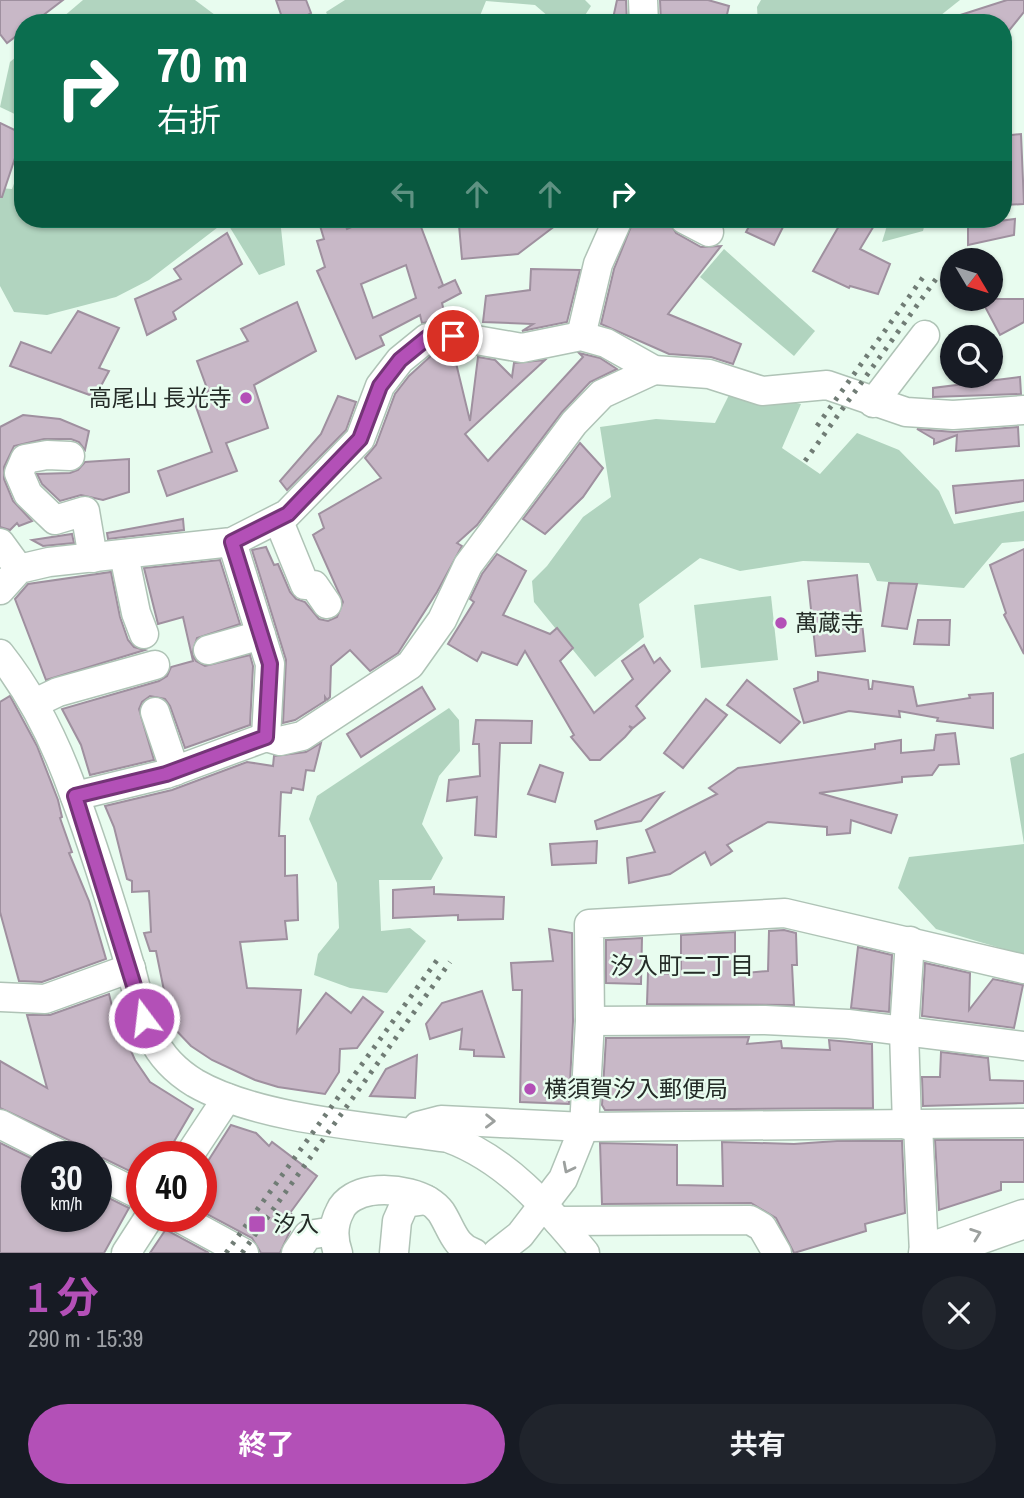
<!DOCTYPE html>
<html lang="ja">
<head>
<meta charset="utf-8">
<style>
	body { margin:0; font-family:"Archivo Narrow","Noto Sans JP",sans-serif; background:#20242c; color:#f1f3f6; height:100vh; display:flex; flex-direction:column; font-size:26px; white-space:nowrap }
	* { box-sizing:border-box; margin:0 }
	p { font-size:23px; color:#9ea1a6 }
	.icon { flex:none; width:38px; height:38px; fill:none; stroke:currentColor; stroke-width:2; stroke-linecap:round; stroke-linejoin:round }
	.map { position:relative; height:1253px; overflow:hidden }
	.drawer { display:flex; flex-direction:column; background:#171b24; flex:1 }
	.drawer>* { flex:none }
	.top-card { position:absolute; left:14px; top:14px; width:998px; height:214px; border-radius:28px; box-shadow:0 2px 5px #0004; background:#0b6e4f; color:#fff; overflow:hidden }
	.needle { width:46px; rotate:128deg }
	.buttons { position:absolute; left:940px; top:248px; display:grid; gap:14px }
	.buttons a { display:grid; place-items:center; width:63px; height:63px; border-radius:50%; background:#171b24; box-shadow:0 2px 5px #0004; font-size:35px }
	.speed { position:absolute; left:21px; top:1141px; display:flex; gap:14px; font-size:35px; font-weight:700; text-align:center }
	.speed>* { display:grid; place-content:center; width:91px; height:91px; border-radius:50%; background:#171b24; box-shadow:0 2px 5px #0004; line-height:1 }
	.speed small { font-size:18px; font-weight:400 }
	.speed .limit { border:10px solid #d22; background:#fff; color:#111 }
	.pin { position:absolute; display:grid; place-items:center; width:60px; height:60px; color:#fff; margin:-30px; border:4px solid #fff; border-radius:50%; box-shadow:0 2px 7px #0007 }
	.me { position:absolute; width:77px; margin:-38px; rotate:345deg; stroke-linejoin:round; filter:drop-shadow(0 0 5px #0008) }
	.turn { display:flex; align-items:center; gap:24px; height:147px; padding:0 28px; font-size:32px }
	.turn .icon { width:91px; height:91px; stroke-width:2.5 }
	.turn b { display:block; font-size:49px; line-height:60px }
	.lanes { display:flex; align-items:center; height:66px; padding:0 28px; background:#0003; justify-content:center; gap:35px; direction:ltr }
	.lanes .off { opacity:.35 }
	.round { display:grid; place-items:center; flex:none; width:74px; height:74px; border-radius:37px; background:#20242c }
	.overview { display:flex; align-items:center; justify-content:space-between; height:119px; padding:0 28px }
	h1 { font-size:42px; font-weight:700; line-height:52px; color:#b350b7 }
	.button { display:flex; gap:14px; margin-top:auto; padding:14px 28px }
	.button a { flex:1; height:80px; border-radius:42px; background:#b350b7; color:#fff; font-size:28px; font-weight:700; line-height:80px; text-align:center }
	.button a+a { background:#20242c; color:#f1f3f6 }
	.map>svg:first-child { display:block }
	.green { fill:#b1d4bf }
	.building { fill:#c8b8c7; stroke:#9f909f; stroke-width:2; fill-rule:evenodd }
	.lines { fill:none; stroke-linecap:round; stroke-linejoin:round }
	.minor-casing { stroke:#afc3b6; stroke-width:31 }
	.highway-casing { stroke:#afc3b6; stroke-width:41 }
	.minor { stroke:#fff; stroke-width:28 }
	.highway { stroke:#fff; stroke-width:38 }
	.rail { stroke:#707c75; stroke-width:5; stroke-dasharray:3.5 7; stroke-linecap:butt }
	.oneway { stroke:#9ca09e }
	.route-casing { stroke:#743477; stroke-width:18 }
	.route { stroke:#b350b7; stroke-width:12 }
	.poi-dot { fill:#b350b7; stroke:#e8fcef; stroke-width:2.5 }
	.labels { text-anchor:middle; stroke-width:5; stroke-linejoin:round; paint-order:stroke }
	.poi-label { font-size:23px; fill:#242b27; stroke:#e8fcef; text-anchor:start }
	.neighbourhood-label { font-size:24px; fill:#242b27; stroke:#e8fcef }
</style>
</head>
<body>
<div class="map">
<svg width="1024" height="1253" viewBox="0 0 1024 1253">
	<rect width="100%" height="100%" fill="#e8fcef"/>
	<!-- green -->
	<g class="green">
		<path d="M83,0H195L223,21L56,23Z"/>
		<path d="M345,0H585L591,6L580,23H556L535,5L486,1L477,23H331L326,12Z"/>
		<path d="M761,0H960L931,23H758L757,7Z"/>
		<path d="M23,51V118L0,107L10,62Z"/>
		<path d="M23,159V219H280L285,265L259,275L226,221L149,280L116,297L47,315L14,312L0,286V188L12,189Z"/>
		<path d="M889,219H926L923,231L882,242Z"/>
		<path d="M724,249L815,331L794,356L700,277Z"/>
		<path d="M732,389L801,404L782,448L820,474L857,433L899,450L939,491L954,524L1024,511V541L1002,543L964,588L877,581L869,563L803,561L740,571L700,558L639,604L644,637L595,677L534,602L532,581L547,566L583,517L611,497L600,427L656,419L715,423Z"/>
		<path d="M771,596L778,660L701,668L694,605Z"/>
		<path d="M449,708L459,720L460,751L439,776L422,824L443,858L431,880H379L381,931L410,928L426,941L387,993L350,988L314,975L318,954L339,928L337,883L309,819L317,796Z"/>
		<path d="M1024,753V955L936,929L898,888L909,857L1024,844L1010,758Z"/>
	</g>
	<!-- building -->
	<g class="building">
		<path d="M0,0H63L33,23H23V31L7,43L0,34Z"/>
		<path d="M276,0H306L311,13L293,23H284Z"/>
		<path d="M617,0H626L627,23H612Z"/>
		<path d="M660,0H708L729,6L725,23H661Z"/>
		<path d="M1007,0H1024V12L1003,38V23H949L948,19Z"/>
		<path d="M0,123L23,134L2,197H0Z"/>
		<path d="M1021,134L1024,204L1003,205V136Z"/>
		<path d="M318,219H343L347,229L371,219H418L443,285L438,288L455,280L461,293L442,303L446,320L422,323L420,315L380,336L384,345L356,359L317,271L325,267L317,241L324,239ZM406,265L416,298L373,318L361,284Z"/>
		<path d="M495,219H564L518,254L462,259L459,225Z"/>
		<path d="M634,219H668L676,233L701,247L721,246L668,314L741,344L733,364L711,357L669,354L601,324L614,269Z"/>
		<path d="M753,219H787L774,245L746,232Z"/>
		<path d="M843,219H878L860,249L890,264L878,294L850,286L849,288L813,271Z"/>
		<path d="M1015,219L1014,235L968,245V225Z"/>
		<path d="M227,233L242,264L173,312L176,319L147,335L135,299L181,279L174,269Z"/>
		<path d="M531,269L580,270L567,322L522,331L533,324L483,322L486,296L530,290Z"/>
		<path d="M981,299H1024V322L1000,335Z"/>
		<path d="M297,302L316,351L254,385L268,428L226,443L237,471L167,496L158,471L212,452L195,404V397L208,391L197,361L248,341L241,329Z"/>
		<path d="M78,311L119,328L99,368L109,371L95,397L10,366L21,342L51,353Z"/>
		<path d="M446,353L456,363L470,421L478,357L495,360L512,377L514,363L545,360L465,434L488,461L583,357L579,353L600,358L617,369L590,382L562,412L477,525L457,543L462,546L437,592L398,653L370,671L350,650L331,666L330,697L327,700L325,697V701L295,720L283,723L286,660L252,550L266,547L274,565L278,564L290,592L296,599L305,602L319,619L328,621L337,617L343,602L313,535L324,528L319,514L381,478L365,458L376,445L395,394L409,376L433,354Z"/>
		<path d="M1020,377L1021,394L933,397V388Z"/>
		<path d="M338,396L356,402L346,430L287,490L280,481L321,434Z"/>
		<path d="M23,415L60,419L89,431L85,450L79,442L71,439H44L14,446L4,467V479L13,501L32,521L19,526L17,523L10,530L0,527V427Z"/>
		<path d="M1018,427L1019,446L956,451L957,435L934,444V439L917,429L954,432Z"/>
		<path d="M580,443L603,468L583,497L545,534L523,519Z"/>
		<path d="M129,459V492L103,500L81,495L60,501L42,484L37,474L70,473L78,470L85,462Z"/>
		<path d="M1024,480V501L956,513L953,486Z"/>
		<path d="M183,519L184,530L108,539L107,533Z"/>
		<path d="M72,534L74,543L43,546L32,540Z"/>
		<path d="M1024,549V654L1004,615L1006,613L990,565Z"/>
		<path d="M497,554L526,571L503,615L550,634L557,628L573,648L560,661L594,713L633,679L622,661L644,645L654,663L660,658L670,671L636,706L645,718L633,728L629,726L632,729L625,737L600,760H590L571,737L574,735L525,651L517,665L482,652L477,661L448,644L474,602L470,599L482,574Z"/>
		<path d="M220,560L240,624L197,638L192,654L196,661L205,666L250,655L253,666L250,725L185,748L170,706L165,699L150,696L142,702L139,709L154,760L90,775L81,745L62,709L159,681L167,676L171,667L193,661L183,617L158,624L144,568Z"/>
		<path d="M111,572L120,617L128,640L134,647L145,650L46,680L15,599L28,584Z"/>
		<path d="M857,575L865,651L816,656L808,581Z"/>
		<path d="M889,583L917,584L907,629L882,626Z"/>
		<path d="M918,620H950L949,645L914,644Z"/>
		<path d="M818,672L868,680L869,689H872L873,681L913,687L917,706L970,698L969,695L993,693V728L937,721L938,718L899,711L900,717L849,711L804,723L794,689L818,681Z"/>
		<path d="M747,680L800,722L780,743L727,705Z"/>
		<path d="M422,687L435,709L361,757L347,734Z"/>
		<path d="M10,696L37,746L58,800L62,817L60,818L72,852L69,853L89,901L106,959L42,982L19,981L0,912V702Z"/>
		<path d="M706,699L727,715L683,768L664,753Z"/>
		<path d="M476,720L532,721L531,743H500L496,837L475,835L477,797L447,801L449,780L480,776L479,744H473Z"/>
		<path d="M955,733L959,764L939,765L932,775L902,777V782L819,793L897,815L891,833L851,820L850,833L827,835V827L768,822L727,845L732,851L711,865L705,852L670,874L629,883L627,858L655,852L646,830L717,794L709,788L738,768L875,749V744L901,740V753L934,750L936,735Z"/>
		<path d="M321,743L314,771L306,770L303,790L292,788L291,793L281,792L279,836H285V876L297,875L298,920L285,921L287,939L240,942L247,988L301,990L297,1032L326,993L351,1013L363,997L383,1012L357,1048L340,1049L339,1072L325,1094L278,1087L255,1080L212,1060L191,1046L171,1025L156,951H150L144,933L151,932L149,891L132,892V881L127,879L114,827L105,806L172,790L247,762L273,766L274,756L306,752Z"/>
		<path d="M540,765L563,773L555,802L528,794Z"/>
		<path d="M663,793L641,821L597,829L595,821Z"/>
		<path d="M597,841L596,863L552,865L550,844Z"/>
		<path d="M434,887V894L504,897L503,919L458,920V915L393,918V890Z"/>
		<path d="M549,929L572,933L573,1021L569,1104L520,1102L522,990H513L511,963L553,961Z"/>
		<path d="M784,930L796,933L797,965H792L794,1005L647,1004L648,973L681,974V935L735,932V974L768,971L769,931Z"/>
		<path d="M642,938L641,984L606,983V940Z"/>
		<path d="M858,947L892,955L889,1012L851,1008Z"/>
		<path d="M925,963L970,973L969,1010L993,979L1023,985L1014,1028L922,1016Z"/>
		<path d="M482,991L504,1057L474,1056V1050L460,1049L462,1029L430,1039L426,1024L442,1003Z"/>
		<path d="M109,994L113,1010L135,1060L150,1082L193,1109L165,1157H142V1177L103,1158L84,1157L73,1142L0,1108V1061L47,1088L27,1015H50Z"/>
		<path d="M749,1037L747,1044L781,1041L782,1048L830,1050L829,1040L872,1044L873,1108L605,1110L602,1105L606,1038Z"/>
		<path d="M941,1052L988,1058L990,1080L1024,1081V1103L923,1106L922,1077H940Z"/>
		<path d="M417,1055L415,1098L370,1096L386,1069Z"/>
		<path d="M231,1125L256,1133L269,1146L272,1142L317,1176L290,1213L295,1217L287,1229L290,1231L280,1253H261L252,1238L201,1211V1172Z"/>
		<path d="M935,1140H1024V1182H1001V1190L939,1210Z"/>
		<path d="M837,1141H902L905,1213L865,1224L866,1231L794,1253L776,1218L751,1203L602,1204L600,1143L677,1145V1185L723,1186L722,1142L794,1144Z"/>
		<path d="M0,1143L37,1161V1216H96V1202L101,1194L129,1208L104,1253H0Z"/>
		<path d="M166,1229L168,1231L209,1253H150Z"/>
	</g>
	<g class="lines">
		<defs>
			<g id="minor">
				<path d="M643,0L644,23"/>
				<path d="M684,219L709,232"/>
				<path d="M581,336L598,264L618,219"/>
				<path d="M873,403L925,335"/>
				<path d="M70,456L47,455L25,459L19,473L28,494L55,520L85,511L93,558"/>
				<path d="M278,519L305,585H314L327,604"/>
				<path d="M232,542L270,664L266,737"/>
				<path d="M0,543L19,569"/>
				<path d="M124,555L136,613L144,634"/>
				<path d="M0,590L19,569L49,562L232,542L287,514L360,439L380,386L400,360L427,338L453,336L522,348L581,336L606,343L654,370L709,374L762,391L827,385L906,412L953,415L1024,410"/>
				<path d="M208,650L261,635"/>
				<path d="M0,654C34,697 56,743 74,794C95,850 113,909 130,966C137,990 141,1015 152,1037C161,1056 177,1072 195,1083C259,1120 374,1127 448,1138C506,1159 547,1207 585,1253"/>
				<path d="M35,703L58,692L155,665"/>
				<path d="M155,712L175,771"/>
				<path d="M75,796L166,774L266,737L280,741L302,736L410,665L442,620L468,565L574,423L602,394L654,370"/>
				<path d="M0,997L45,999L131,968"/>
				<path d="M590,1021L765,1020L848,1024L1024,1046"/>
				<path d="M0,1124L65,1157"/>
				<path d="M907,1125L904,1031L910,941"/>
				<path d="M918,1125L924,1253"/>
				<path d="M418,1126L441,1120L584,1127L1024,1123"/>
				<path d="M188,1157L227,1098"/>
				<path d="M96,1173L142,1196"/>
				<path d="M176,1216L244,1253"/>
				<path d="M558,1221L750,1220L762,1227L777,1253"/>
				<path d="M126,1253L150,1216"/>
				<path d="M296,1253L308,1235L334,1231"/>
				<path d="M338,1253C333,1239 333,1224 340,1211C345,1199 359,1193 371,1191C394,1188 427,1193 441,1212C452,1229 454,1246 474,1253"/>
				<path d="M394,1253L397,1221L405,1203L427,1200"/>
				<path d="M497,1253L520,1235L563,1179L584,1127L590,1021L589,924L785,913L1024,969"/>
			</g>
			<path id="highway" d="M928,1253L1024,1219"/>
		</defs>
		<!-- minor casing -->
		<use href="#minor" class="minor-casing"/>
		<!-- highway casing -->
		<use href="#highway" class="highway-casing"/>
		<!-- minor -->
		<use href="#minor" class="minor"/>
		<!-- highway -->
		<use href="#highway" class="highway"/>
		<!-- rail -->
		<g class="rail">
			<path d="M817,426L926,273"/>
			<path d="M805,461L936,279"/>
			<path d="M226,1253L440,956"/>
			<path d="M242,1253L450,962"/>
		</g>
	</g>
	<!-- one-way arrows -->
	<defs><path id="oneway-chevron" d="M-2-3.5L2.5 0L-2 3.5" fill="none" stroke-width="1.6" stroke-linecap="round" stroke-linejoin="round" transform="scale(1.75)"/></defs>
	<g class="oneway">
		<use href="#oneway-chevron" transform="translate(490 1121) rotate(1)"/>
		<use href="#oneway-chevron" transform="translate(568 1168) rotate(117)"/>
		<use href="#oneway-chevron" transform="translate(976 1234) rotate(-20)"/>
	</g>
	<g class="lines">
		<defs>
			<path id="route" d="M144,1018L75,796L166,774L266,737L270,664L232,542L288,514L360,439L380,386L400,360L427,338L453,336"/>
		</defs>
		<!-- route casing -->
		<use href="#route" class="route-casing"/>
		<!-- route -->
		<use href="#route" class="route"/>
	</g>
	<!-- markers -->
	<g class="poi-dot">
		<circle cx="246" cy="398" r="7"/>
		<circle cx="781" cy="623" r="7"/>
		<circle cx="530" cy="1089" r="7"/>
		<rect x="248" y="1215" width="18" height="18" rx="3.5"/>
	</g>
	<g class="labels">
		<!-- poi labels -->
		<g class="poi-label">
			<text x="232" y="406" text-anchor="end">高尾山 長光寺</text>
			<text x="795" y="631">萬蔵寺</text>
			<text x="544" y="1097">横須賀汐入郵便局</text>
			<text x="273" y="1232">汐入</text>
		</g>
		<!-- neighbourhood labels -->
		<g class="neighbourhood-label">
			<text x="682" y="974">汐入町二丁目</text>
		</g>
	</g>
</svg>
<div class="buttons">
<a><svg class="needle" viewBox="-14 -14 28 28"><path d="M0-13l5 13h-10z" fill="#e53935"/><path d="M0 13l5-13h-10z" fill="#9ea1a6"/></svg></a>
<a><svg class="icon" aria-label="search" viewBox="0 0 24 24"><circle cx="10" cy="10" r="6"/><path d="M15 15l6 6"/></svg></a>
</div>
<div class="speed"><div>30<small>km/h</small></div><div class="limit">40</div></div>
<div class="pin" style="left:453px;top:336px;background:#d93025"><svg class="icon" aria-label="arrive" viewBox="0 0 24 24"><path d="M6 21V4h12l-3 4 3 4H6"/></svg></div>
<svg class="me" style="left:144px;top:1018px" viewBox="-20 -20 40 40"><circle r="17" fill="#b350b7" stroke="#fff" stroke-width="3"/><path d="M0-11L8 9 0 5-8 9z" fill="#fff"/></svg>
<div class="top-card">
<div class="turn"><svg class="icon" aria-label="right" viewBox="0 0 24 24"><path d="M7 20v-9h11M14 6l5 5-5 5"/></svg><div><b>70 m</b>右折</div></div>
<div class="lanes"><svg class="icon off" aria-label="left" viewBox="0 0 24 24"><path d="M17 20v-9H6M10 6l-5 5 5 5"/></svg><svg class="icon off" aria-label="ahead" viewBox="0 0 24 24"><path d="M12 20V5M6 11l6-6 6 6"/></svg><svg class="icon off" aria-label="ahead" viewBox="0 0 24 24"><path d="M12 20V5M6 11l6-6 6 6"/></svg><svg class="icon" aria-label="right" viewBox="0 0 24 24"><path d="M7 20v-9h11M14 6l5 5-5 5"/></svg></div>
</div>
</div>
<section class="drawer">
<div class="overview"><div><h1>1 分</h1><p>290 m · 15:39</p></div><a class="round"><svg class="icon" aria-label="close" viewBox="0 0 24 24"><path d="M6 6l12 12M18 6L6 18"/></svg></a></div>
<div class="button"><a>終了</a><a>共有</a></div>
</section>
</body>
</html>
